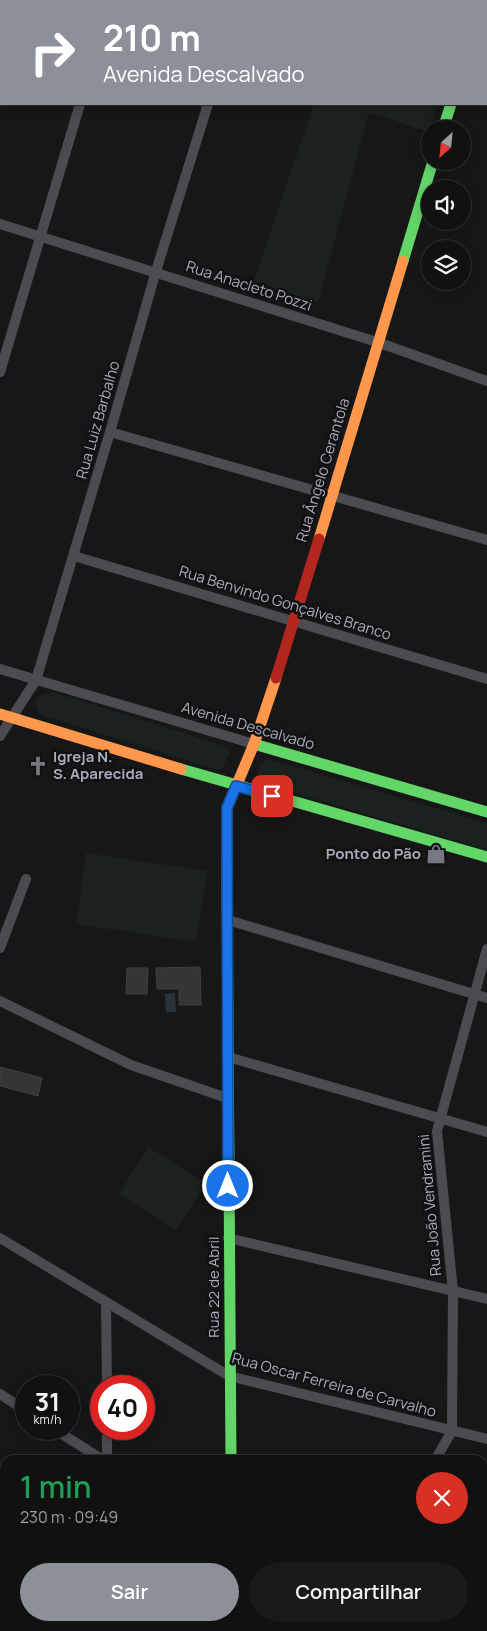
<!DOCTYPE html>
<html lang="pt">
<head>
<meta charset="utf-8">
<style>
	body { margin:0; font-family:Manrope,sans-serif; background:#1a1a1a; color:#f1f3f6; height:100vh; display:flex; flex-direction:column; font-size:19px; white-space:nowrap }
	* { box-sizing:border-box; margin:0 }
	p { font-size:16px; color:#9c9d9f }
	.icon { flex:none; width:28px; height:28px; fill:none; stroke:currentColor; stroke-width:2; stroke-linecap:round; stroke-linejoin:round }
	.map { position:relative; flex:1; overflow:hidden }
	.sheet { position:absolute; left:0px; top:1455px; width:488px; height:176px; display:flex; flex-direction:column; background:#111; border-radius:15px 15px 0 0; box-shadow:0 2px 12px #0003,0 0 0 1px #303131 }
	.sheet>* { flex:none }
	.top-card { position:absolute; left:0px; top:0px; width:488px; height:105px; box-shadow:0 2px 12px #0003,0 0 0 1px #303131; background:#8c9099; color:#fff; overflow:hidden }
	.needle { width:32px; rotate:207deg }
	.tools { position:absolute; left:421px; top:120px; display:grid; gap:10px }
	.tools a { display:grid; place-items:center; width:50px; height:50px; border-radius:50%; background:#111; box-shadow:0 2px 12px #0003,0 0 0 1px #303131; font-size:25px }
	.speed { position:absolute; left:15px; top:1375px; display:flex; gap:10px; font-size:25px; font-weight:700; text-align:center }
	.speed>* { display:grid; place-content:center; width:65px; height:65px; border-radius:50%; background:#111; box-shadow:0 2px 12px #0003,0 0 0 1px #303131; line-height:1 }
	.speed small { font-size:12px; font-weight:400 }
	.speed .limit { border:8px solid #d22; background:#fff; color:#111 }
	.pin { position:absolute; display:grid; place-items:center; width:42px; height:42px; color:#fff; margin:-21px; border-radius:10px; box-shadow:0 2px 8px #0006 }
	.me { position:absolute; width:55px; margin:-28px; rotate:0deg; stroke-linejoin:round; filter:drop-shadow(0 0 4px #0008) }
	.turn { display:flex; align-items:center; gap:18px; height:105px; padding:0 20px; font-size:22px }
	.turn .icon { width:65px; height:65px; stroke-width:2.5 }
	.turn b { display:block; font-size:35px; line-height:42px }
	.round { display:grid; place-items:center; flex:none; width:52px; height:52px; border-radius:26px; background:#1a1a1a }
	.overview { display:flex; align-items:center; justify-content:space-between; height:85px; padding:0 20px }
	h1 { font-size:30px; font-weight:600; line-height:38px; color:#1e9e55 }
	.cta { display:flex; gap:10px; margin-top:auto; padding:10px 20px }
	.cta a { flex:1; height:58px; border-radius:30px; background:#8c9099; color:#fff; font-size:20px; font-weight:600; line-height:58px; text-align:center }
	.cta a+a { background:#1a1a1a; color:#f1f3f6 }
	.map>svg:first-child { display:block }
	.green { fill:#1b211c }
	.water { fill:#2a3239 }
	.building { fill:#343537; stroke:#3f4043 }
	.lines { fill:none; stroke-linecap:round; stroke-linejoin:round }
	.street { stroke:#4b4c50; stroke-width:10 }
	.fast { stroke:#63d668; stroke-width:11 }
	.slow { stroke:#ff974d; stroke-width:11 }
	.jam { stroke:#b3261e; stroke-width:11 }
	.route-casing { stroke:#114b97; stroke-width:12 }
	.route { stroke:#1a73e8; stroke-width:9 }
	.labels { text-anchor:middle; stroke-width:5; stroke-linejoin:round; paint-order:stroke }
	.street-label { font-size:15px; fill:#a8adb8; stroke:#111113 }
	.poi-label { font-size:15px; font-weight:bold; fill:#a8adb8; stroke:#111113; text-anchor:start }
</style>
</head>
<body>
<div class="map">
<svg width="487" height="1631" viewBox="0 0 487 1631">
	<rect width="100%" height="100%" fill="#171717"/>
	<!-- green -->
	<g class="green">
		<path d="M314,104H437L429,133L376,114L368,116L319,299L313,303L253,284Z"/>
		<path d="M53,692L225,746L230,751L223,768L218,770L44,716L39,713L35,703L39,696Z"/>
		<path d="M268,759L487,823V850L261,783L256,778L260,765Z"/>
		<path d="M86,853L207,871L196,942L76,924Z"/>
		<path d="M148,1147L206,1183L176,1230L119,1194Z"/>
		<path d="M4,1456L33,1460H5V1527L0,1526V1482Z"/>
	</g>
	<!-- water -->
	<g class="water">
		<path d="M175,993L176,1012H166L165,994Z"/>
		<path d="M135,1626H152L154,1631H105L109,1627L123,1631Z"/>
	</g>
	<!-- building -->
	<g class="building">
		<path d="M200,967L201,1005H179V989H157L156,968Z"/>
		<path d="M127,968H148L147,994H126Z"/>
		<path d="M0,1067L42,1078L38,1096L0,1086Z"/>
		<path d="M5,1596V1623L0,1620V1598L3,1600Z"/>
		<path d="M23,1626H73L81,1631H30Z"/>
	</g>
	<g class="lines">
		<!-- street -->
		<g class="street">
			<path d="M291,0L296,1"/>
			<path d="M111,1V0"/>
			<path d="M239,1L240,0"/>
			<path d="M486,29L487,28"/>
			<path d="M0,224L377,342L487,381"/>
			<path d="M0,372L80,104"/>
			<path d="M110,432L487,540"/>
			<path d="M74,556L487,679"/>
			<path d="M0,669L254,744"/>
			<path d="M0,736L36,680L110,432L156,271L208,104"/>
			<path d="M228,920L487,998"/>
			<path d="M0,948L26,879"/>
			<path d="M0,1001L131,1065L227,1098"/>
			<path d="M228,1057L487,1132"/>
			<path d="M0,1238L229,1376L487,1439"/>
			<path d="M228,1238L487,1299"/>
			<path d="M106,1303L107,1386"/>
			<path d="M0,1394L26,1411"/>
			<path d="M54,1429L103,1460"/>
			<path d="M107,1429V1460"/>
			<path d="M435,1460L452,1431L453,1291L437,1131L487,949"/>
			<path d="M232,1626L233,1631"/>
			<path d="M371,1626L379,1631"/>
		</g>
		<!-- fast -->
		<g class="fast">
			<path d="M443,129L451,104"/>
			<path d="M403,261L433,161"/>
			<path d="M254,744L487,812"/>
			<path d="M181,769L487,857"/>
			<path d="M227,881L231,1460"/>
		</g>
		<!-- slow -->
		<g class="slow">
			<path d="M319,539L403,261"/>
			<path d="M0,714L181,769"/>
			<path d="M227,881V808L254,744L276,678"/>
		</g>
		<!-- jam -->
		<g class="jam">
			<path d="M461,0V1"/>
			<path d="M276,678L319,539"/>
		</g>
	</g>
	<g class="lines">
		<defs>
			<path id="route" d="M228,1186L227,808L236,786L272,796"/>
		</defs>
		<!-- route casing -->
		<use href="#route" class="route-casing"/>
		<!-- route -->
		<use href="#route" class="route"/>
	</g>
	<!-- icons -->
	<defs>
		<symbol id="church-bare" viewBox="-9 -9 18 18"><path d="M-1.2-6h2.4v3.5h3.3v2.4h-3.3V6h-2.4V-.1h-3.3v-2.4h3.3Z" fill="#757880" stroke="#111113" stroke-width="2.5" paint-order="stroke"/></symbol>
		<symbol id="shop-bare" viewBox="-9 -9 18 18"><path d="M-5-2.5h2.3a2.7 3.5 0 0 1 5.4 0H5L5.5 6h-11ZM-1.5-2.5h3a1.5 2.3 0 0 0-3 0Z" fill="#757880" stroke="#111113" stroke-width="2.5" paint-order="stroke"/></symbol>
	</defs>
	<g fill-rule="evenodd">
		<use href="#church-bare" x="24" y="752" width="28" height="28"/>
		<use href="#shop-bare" x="422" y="840" width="28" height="28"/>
	</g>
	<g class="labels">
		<!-- street labels -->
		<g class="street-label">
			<text transform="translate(249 286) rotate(18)" y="5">Rua Anacleto Pozzi</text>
			<text transform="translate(98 420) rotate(-74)" y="5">Rua Luiz Barbalho</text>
			<text transform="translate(323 470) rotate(-73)" y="5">Rua Ângelo Cerantola</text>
			<text transform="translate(285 603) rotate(17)" y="5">Rua Benvindo Gonçalves Branco</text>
			<text transform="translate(248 726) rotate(16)" y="5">Avenida Descalvado</text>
			<text transform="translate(430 1205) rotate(-95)" y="5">Rua João Vendramini</text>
			<text transform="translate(214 1287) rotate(-90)" y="5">Rua 22 de Abril</text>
			<text transform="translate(334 1385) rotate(15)" y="5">Rua Oscar Ferreira de Carvalho</text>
		</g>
		<!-- poi labels -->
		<g class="poi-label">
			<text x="53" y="762">Igreja N.<tspan x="53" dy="17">S. Aparecida</tspan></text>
			<text x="421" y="859" text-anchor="end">Ponto do Pão</text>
		</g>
	</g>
</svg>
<div class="tools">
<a><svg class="needle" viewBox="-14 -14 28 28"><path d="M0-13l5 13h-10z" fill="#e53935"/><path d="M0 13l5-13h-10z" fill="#9c9d9f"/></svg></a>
<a><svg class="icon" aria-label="sound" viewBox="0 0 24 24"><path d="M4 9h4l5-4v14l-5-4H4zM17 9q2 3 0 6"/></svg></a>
<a><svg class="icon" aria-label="layers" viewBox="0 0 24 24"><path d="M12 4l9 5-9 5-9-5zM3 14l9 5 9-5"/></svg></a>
</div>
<div class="speed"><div>31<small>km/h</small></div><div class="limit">40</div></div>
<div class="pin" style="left:272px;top:796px;background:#d93025"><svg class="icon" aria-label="arrive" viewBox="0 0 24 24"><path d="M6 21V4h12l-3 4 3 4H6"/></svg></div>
<svg class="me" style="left:228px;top:1186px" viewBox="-20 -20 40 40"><circle r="17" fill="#1a73e8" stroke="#fff" stroke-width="3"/><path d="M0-11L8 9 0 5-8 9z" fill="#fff"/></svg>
<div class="top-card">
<div class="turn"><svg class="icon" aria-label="right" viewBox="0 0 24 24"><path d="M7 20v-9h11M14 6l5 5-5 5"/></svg><div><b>210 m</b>Avenida Descalvado</div></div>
</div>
<section class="sheet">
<div class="overview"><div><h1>1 min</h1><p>230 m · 09:49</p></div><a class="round" style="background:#d93025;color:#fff"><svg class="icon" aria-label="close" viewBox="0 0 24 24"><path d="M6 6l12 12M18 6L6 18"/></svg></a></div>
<div class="cta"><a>Sair</a><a>Compartilhar</a></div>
</section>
</div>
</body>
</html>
